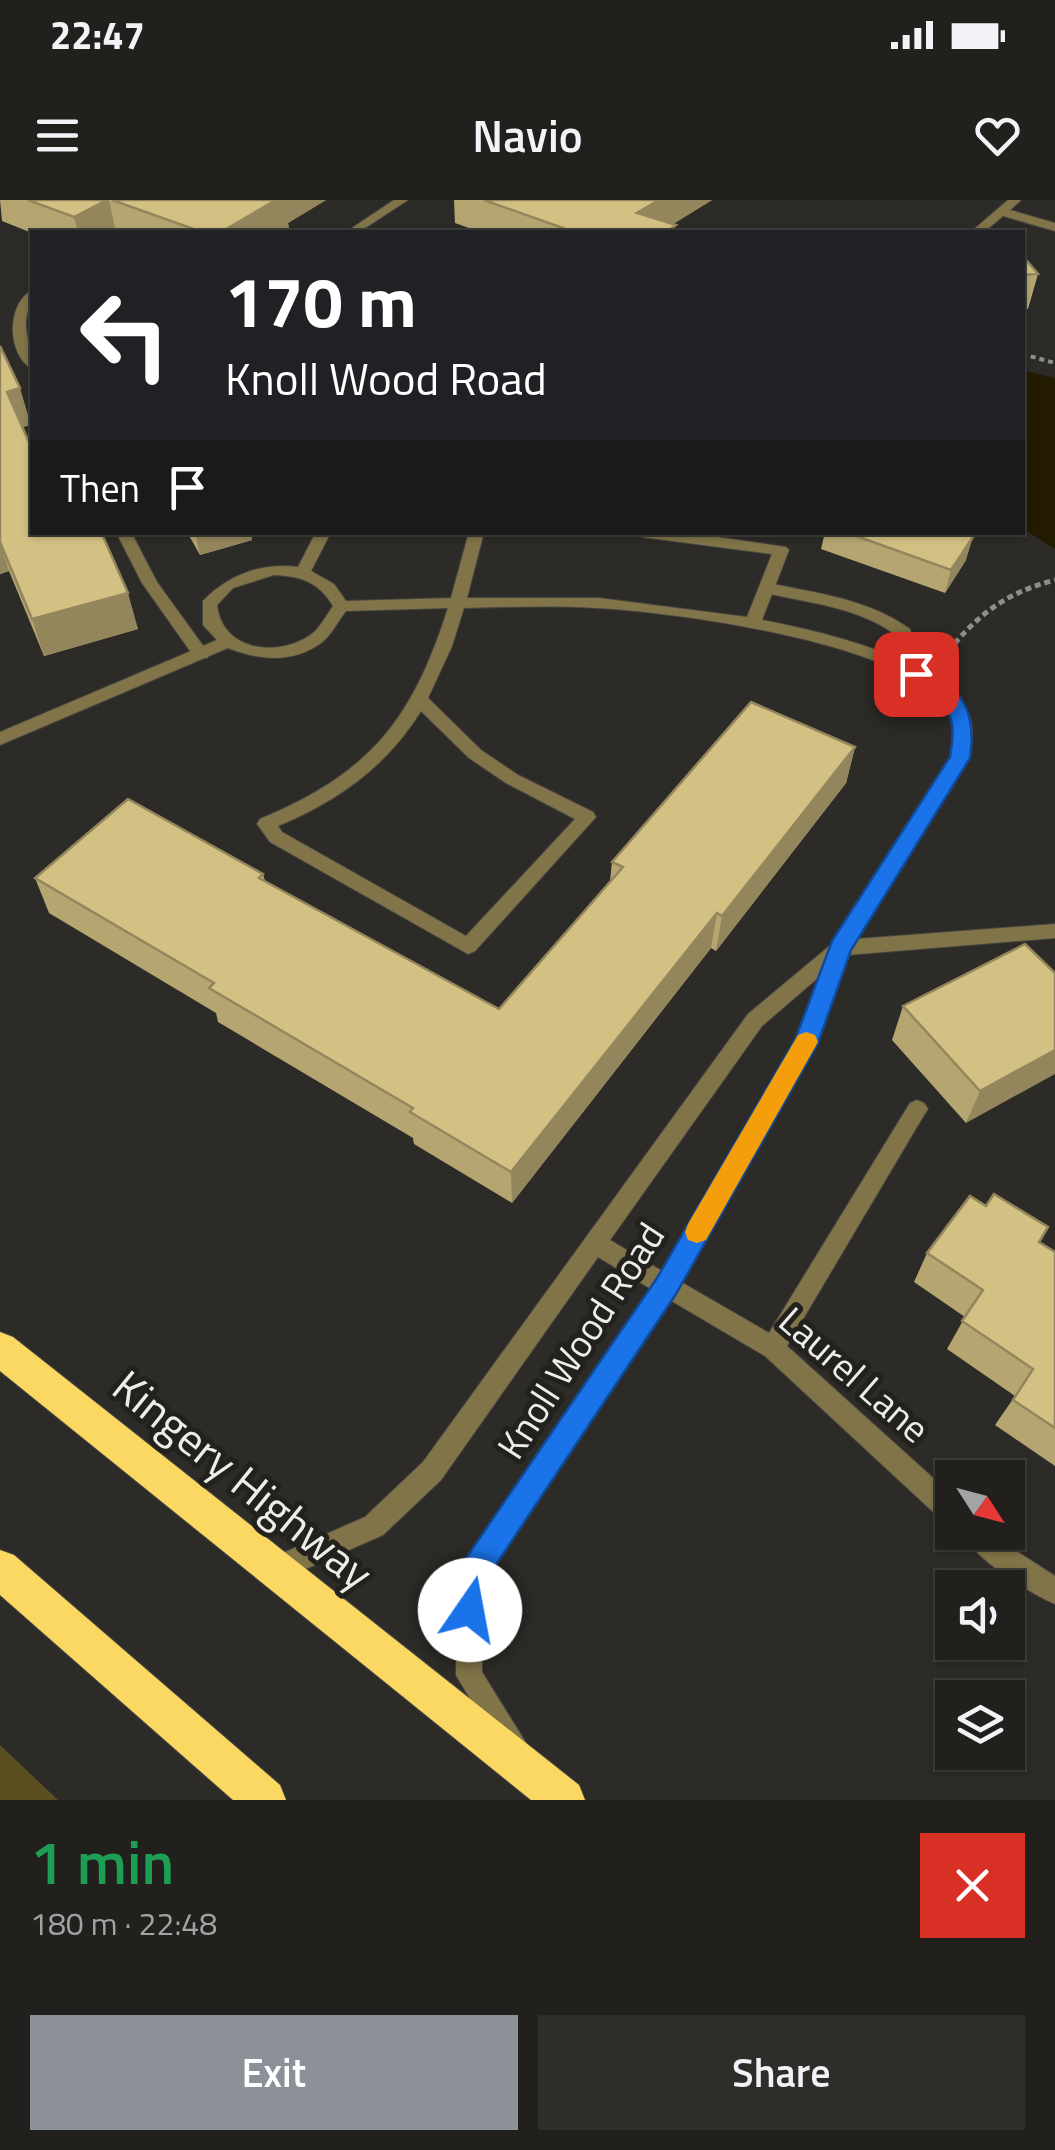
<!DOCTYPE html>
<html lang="en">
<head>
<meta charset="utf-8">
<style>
	body { margin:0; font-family:"Titillium Web",sans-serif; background:#2d2d2a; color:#f1f3f6; height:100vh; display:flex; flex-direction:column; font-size:38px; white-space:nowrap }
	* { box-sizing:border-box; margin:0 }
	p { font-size:32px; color:#a2a3a4 }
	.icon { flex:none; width:55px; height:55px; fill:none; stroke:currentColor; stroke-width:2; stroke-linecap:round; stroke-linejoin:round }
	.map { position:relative; height:1600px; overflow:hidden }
	.panel { display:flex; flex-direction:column; background:#21201d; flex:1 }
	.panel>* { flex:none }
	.banner { position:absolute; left:30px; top:30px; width:995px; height:305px; border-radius:0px; box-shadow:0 2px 8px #0004,0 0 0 2px #3e3e3b; background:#202124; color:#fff; overflow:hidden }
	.needle { width:65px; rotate:126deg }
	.controls { position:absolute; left:935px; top:1260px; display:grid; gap:20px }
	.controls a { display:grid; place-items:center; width:90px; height:90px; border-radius:0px; background:#21201d; box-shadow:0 2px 8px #0004,0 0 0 2px #3e3e3b; font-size:50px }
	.pin { position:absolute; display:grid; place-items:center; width:85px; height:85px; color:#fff; margin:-42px; border-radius:20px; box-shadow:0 5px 15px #0006 }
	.me { position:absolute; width:110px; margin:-55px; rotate:12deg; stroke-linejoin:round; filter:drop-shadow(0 0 8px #0008) }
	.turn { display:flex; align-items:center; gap:35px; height:210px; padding:0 30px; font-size:45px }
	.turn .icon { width:130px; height:130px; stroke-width:2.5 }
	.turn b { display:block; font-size:70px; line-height:85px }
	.then { display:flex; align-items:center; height:95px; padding:0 30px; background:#0003; gap:20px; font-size:38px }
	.round { display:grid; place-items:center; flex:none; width:105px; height:105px; border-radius:0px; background:#2d2d2a }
	.headline { display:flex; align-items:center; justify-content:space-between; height:170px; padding:0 30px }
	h1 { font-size:60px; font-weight:600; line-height:75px; color:#1e9e55 }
	.action { display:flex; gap:20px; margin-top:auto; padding:20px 30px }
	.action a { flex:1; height:115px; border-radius:0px; background:#8c9099; color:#fff; font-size:40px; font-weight:600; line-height:115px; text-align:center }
	.action a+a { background:#2d2d2a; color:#f1f3f6 }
	.status { display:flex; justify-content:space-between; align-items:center; height:70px; padding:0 50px; background:#21201d; direction:ltr }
	.status svg { height:28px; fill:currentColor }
	header { display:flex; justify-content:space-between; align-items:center; height:130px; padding:0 30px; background:#21201d; font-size:45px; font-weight:600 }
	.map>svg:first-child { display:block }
	.green { fill:#5b4e21 }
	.water { fill:#231b00 }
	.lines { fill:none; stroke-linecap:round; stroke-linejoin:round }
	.service-casing { stroke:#474642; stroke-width:2 }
	.minor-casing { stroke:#474642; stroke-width:2 }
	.motorway-casing { stroke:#474642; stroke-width:2 }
	.path-far1 { stroke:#8f8e8a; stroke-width:4; stroke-dasharray:5 4; stroke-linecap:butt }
	.path { stroke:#8f8e8a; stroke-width:5; stroke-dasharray:6 4; stroke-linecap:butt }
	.service { fill:#817448; fill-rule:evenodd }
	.minor { fill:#817448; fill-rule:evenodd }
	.motorway { fill:#fad861; fill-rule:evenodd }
	.wall { fill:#b5a571 }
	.shaded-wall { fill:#94865c }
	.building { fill:#d3c083; stroke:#94865c; stroke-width:2.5 }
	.route { fill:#1a73e8; stroke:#114b97; stroke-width:2.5 }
	.slow { fill:#f59e0b }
	.labels { text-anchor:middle; stroke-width:10; stroke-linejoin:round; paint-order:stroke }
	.street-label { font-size:38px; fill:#eeedea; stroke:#23211d }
	.near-street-label { font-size:45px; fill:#eeedea; stroke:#23211d }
</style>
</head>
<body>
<div class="status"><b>22:47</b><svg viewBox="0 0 49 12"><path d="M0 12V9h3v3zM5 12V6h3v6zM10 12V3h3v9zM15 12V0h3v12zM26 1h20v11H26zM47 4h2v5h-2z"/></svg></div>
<header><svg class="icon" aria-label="menu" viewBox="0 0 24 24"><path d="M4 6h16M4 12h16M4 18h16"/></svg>Navio<svg class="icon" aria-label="heart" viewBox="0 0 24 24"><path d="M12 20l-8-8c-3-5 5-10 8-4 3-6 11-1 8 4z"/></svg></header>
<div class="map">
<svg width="1055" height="1600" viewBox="0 0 1055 1600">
	<rect width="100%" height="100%" fill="#2c2b27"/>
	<!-- green -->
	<path class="green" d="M0,1545L58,1600H0Z"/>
	<!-- water -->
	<path class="water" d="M1022,170L1055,178V349L1023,329Z"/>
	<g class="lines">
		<defs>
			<g id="service">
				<path d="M32,90C33,102 25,112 26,125C26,140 33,153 32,169C7,154 6,105 32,90Z"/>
				<path d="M116,332H131L157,382L209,454L207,458H195L142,383Z"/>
				<path d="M767,383C817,393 868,399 910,429L913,442L895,465H883L881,461L897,441L896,435C856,406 808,403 761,392L759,388Z"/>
			</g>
			<g id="minor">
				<path d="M394,0H408L359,32H346Z"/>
				<path d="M1008,0H1021L1010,10L1055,23V31L1003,16L984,32H971Z"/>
				<path d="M316,332H331L311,371L334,384L346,401L451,398L469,332H484L467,398H599L747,417L772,354L642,337L635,332H682L786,347L789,350L762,420C815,430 952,460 970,518C974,531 971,544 969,557L856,739L1055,724V738L847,755L813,849L681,1082L769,1133L910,903L917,900L924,903L928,909L924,915L787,1146L952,1295V1324L943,1321L765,1156L670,1100L483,1380L482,1472L526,1543L522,1553L512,1557L502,1553L456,1475L457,1377L651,1089L598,1057L441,1280L383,1335L274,1383L265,1379L261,1370L265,1361L365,1317L423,1262L748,814L833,743L951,557C953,545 958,530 954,518C926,444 668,411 595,408C551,405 508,407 464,408L452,446L428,498L481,550L518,575L593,612L596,617L475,751L468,754L270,642L257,624L260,619C370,573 412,521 448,408L346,411C338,421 331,436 321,443C292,464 259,460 228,448L0,545V532L217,440L203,425V401C228,375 262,362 298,367ZM274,375C301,376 319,382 333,406C326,416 319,430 309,436C275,458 222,450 217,405L233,388ZM421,511L469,558L506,583L575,619L466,736L282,632L278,626C338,601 386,567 421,511ZM820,776L797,841L662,1071L610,1040L762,826Z"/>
				<path d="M962,1332H994L1010,1347L1055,1376V1404C1029,1393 973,1358 962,1332Z"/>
			</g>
			<g id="motorway">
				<path d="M0,1132L13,1137L579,1585L585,1600H531L0,1171Z"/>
				<path d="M0,1350L14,1355L280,1585L286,1600H233L0,1395Z"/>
			</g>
		</defs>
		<!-- service casing -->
		<use href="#service" class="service-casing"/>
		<!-- minor casing -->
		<use href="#minor" class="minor-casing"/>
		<!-- motorway casing -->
		<use href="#motorway" class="motorway-casing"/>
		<!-- path-far1 -->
		<path class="path-far1" d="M1022,154L1055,163"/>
		<!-- path -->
		<path class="path" d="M942,459C975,417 1002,394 1055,380"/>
		<!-- service -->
		<use href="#service" class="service"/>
		<!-- minor -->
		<use href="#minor" class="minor"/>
		<!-- motorway -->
		<use href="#motorway" class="motorway"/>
	</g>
	<!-- wall -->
	<g class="wall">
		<path d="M0,0H326L288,23L289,29L284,32L32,33L2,21Z"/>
		<path d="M454,0H712L673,24L676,32H480L455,23Z"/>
		<path d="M1022,55L1038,74L1028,109H1022Z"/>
		<path d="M0,146L31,225L23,227L32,249L138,429L44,456L9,371L0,374Z"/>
		<path d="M187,332H251L252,340L200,355Z"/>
		<path d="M825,332H960L966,360L945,393L821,349Z"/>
		<path d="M855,547L846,583L716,751L711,748L512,1003L414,944L413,938L218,822L216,813L49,713L35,678L263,674L265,681L499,809L610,681L612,662Z"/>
		<path d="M1055,773L966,923L892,840L903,806Z"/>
		<path d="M1039,1042L1055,1052V1266L995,1225L1015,1196L947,1149L965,1117L914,1082L927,1053Z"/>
	</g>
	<!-- shaded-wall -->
	<g class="shaded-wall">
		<path d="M107,0H109L116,32H78L74,17Z"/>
		<path d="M276,0H326L288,23L289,29L284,32H221Z"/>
		<path d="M659,0H712L660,32L637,13Z"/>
		<path d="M20,188L31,225L18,228L7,192Z"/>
		<path d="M195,332H251L252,340L200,355Z"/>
		<path d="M973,337L966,360L945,393L951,370Z"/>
		<path d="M0,343L9,371L0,374Z"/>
		<path d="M128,393L138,429L44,456L32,419Z"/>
		<path d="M855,547L846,583L716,751L722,716Z"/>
		<path d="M717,713L711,748L512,1003L511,972Z"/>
		<path d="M1055,850V874L966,923L980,891Z"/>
	</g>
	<!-- building -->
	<g class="building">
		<path d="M28,0H107L74,17Z"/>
		<path d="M112,0H276L221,32H202Z"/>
		<path d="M484,0H659L637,13L676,25L667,32H574Z"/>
		<path d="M1022,55L1038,74L1022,75Z"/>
		<path d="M0,146L20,188L7,192L32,249V332H101L128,393L32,419L0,342Z"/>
		<path d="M845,332H960L973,337L951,370Z"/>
		<path d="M751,502L855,547L722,716L717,713L511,972L410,912L413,908L209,788L214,783L35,678L128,599L263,674L259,678L499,809L623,667L612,662Z"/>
		<path d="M1025,744L1055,773V850L980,891L903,806Z"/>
		<path d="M994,994L1048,1027L1039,1042L1055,1052V1228L1013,1200L1033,1169L962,1121L983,1090L927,1053L970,996L986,1006Z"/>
	</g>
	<!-- route -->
	<path class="route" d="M916,468C962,483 977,512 970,558L851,750L818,843L676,1094L485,1381V1410L480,1420L470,1425L459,1420C452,1404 453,1383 460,1367L657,1078L795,840L832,741L950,557C958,510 947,504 910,479V470Z"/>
	<!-- slow -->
	<path class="slow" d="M806,832L815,835L818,842L706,1040L697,1043L688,1040L685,1032L688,1024L798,835Z"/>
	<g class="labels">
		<!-- street labels -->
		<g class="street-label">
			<text transform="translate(581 1141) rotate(-57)" y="13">Knoll Wood Road</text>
			<text transform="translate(854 1175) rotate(41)" y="13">Laurel Lane</text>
		</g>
		<!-- near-street labels -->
		<g class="near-street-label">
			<text transform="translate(243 1280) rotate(39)" y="16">Kingery Highway</text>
		</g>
	</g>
</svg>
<div class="controls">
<a><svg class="needle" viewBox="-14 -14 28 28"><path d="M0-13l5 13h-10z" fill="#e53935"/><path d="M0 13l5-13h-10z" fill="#a2a3a4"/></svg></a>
<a><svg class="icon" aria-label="sound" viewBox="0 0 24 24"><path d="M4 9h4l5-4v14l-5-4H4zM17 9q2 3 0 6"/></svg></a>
<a><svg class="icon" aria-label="layers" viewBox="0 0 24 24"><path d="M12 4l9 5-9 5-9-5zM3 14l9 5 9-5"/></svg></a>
</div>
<div class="pin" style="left:916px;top:474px;background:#d93025"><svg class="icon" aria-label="arrive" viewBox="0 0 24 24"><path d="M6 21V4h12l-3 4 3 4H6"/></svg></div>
<svg class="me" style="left:470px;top:1410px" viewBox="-20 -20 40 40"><circle r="19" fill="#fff"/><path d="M0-13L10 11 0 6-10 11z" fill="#1a73e8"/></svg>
<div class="banner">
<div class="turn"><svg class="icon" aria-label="left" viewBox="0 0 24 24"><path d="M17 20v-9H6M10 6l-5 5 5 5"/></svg><div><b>170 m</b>Knoll Wood Road</div></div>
<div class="then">Then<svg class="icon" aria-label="arrive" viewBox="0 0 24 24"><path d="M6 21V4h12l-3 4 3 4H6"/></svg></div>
</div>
</div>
<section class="panel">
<div class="headline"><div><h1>1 min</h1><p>180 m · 22:48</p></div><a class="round" style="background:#d93025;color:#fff"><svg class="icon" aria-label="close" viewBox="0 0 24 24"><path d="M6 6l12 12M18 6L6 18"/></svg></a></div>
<div class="action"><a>Exit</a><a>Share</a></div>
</section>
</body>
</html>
